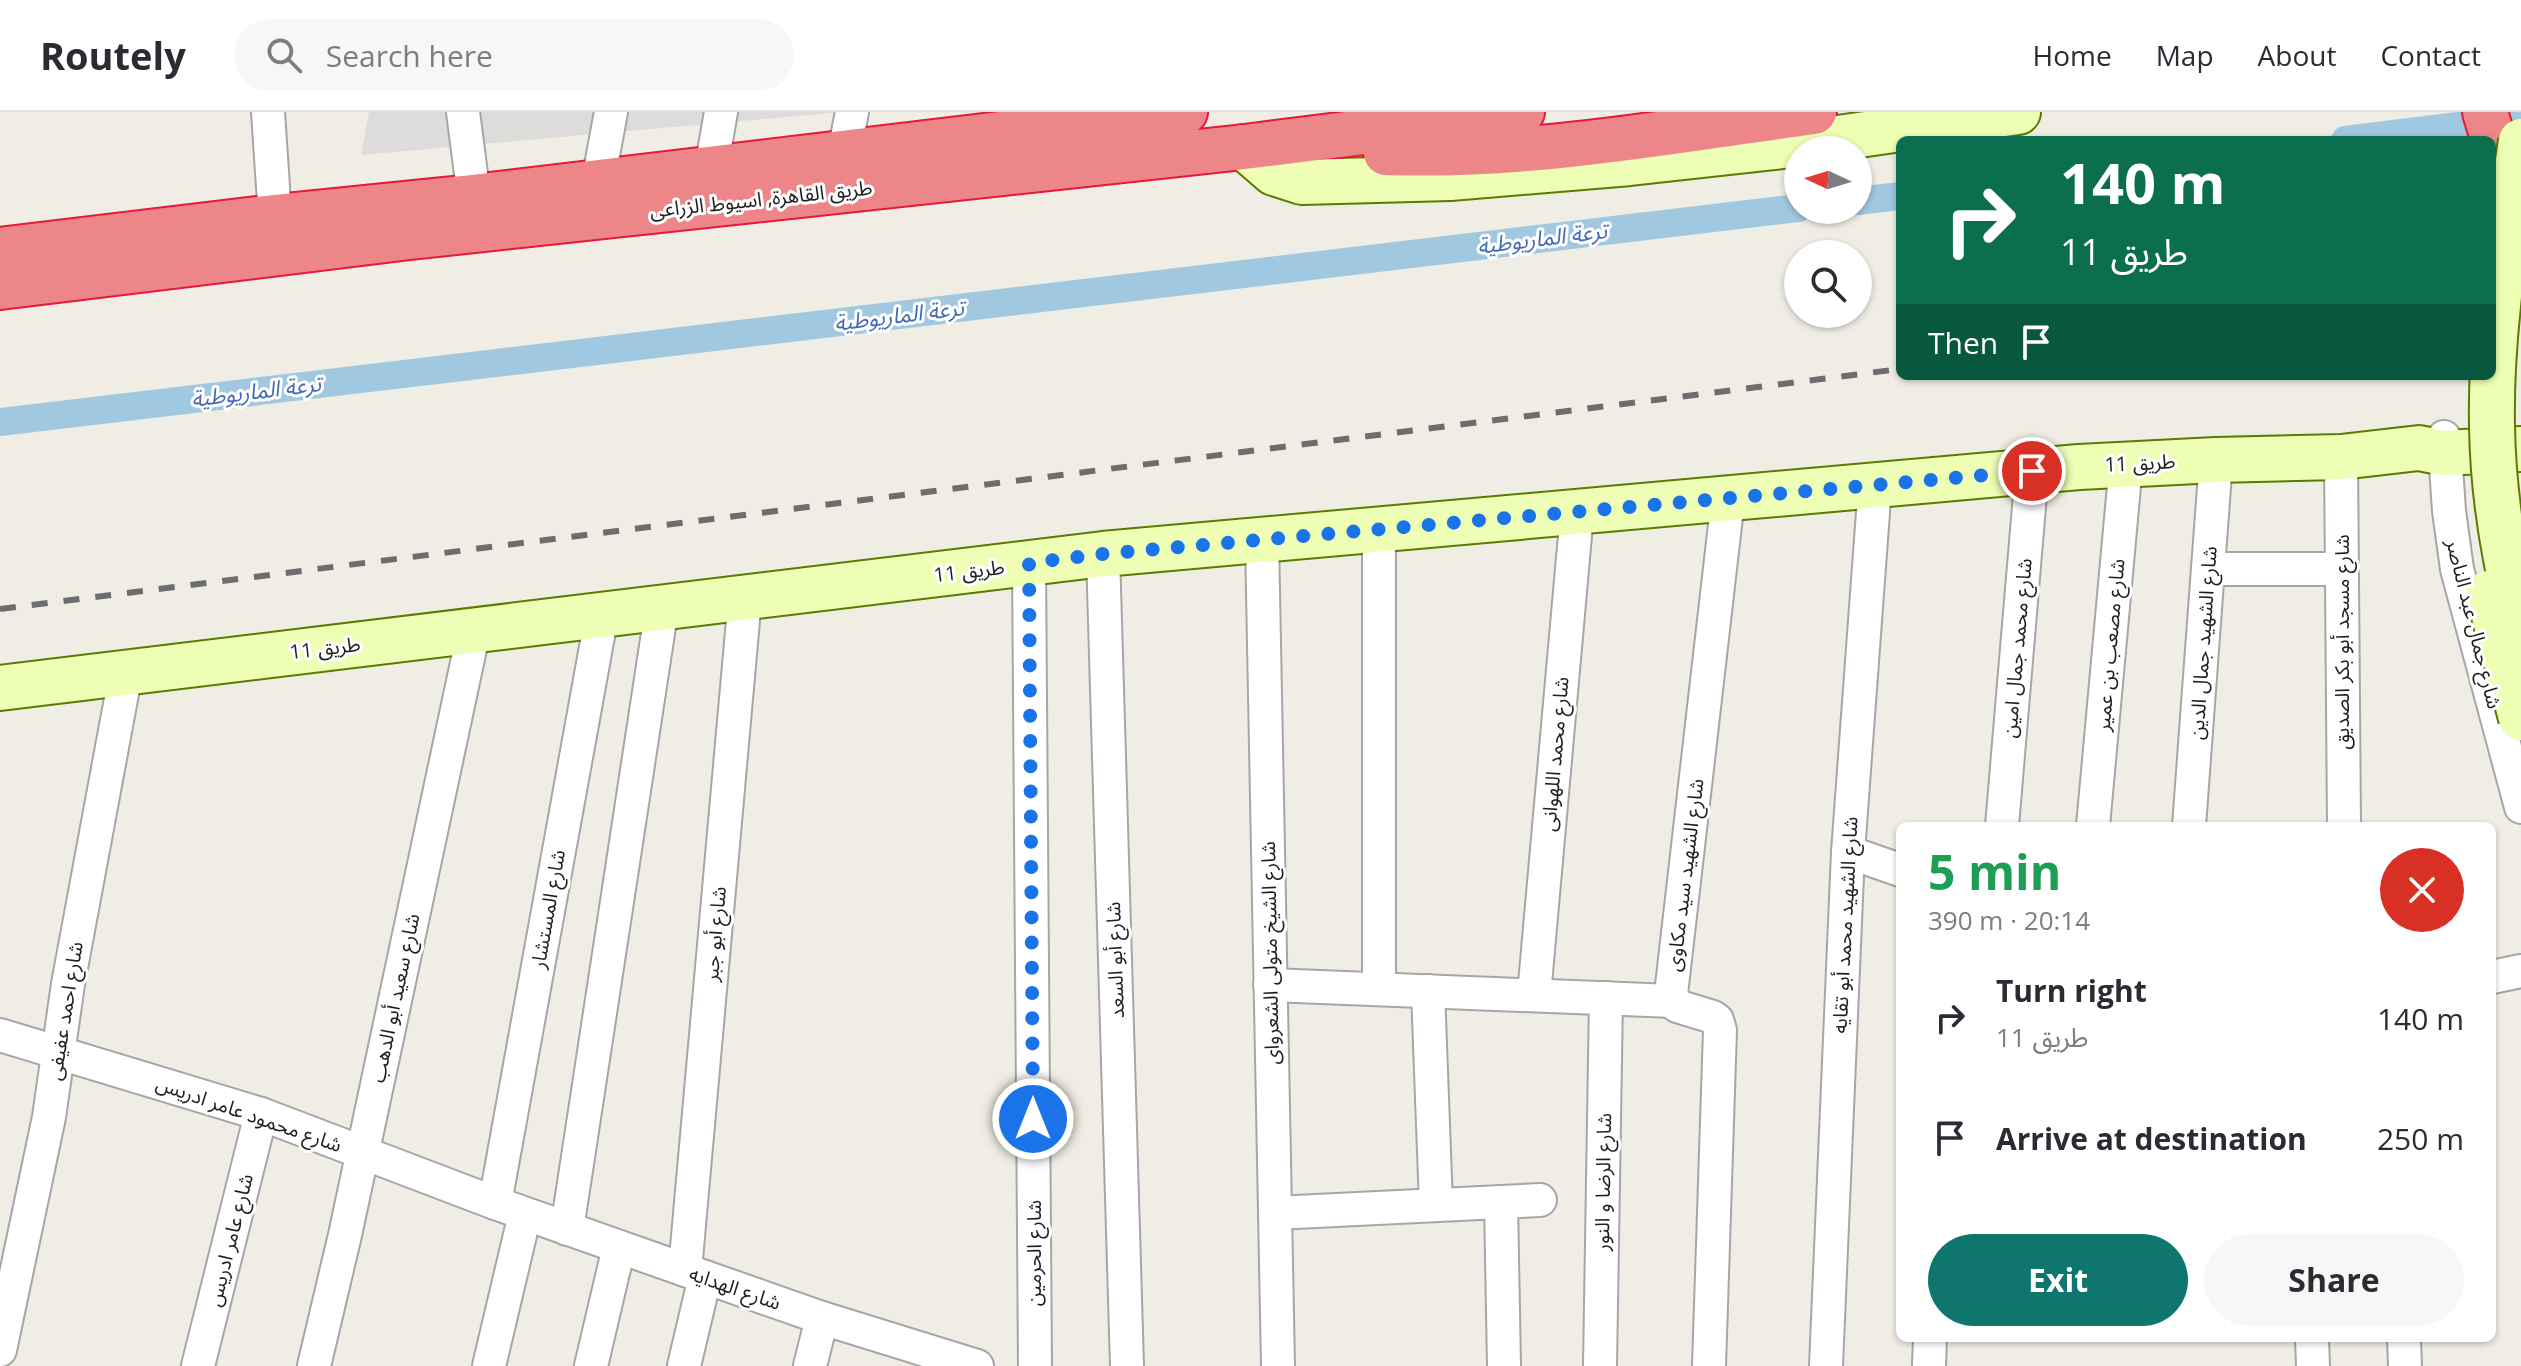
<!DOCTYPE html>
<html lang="en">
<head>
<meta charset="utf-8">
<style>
	body { margin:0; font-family:"Open Sans","Noto Sans Arabic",sans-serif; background:#f7f7f7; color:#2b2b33; height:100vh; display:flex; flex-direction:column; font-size:30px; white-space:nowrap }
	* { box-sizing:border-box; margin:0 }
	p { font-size:26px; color:#7c7c81 }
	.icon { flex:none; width:44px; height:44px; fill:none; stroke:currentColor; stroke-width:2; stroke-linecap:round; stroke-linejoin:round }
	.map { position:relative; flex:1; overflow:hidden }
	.sheet { position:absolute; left:1896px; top:710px; width:600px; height:520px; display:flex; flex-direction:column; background:#fff; border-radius:12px; box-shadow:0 2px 6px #0004 }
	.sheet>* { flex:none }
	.banner { position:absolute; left:1896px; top:24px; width:600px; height:244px; border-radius:12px; box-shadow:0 2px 6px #0004; background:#0b6e4f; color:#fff; overflow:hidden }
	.needle { width:52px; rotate:274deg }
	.tools { position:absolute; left:1784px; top:24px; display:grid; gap:16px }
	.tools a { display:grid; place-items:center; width:88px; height:88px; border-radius:50%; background:#fff; box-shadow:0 2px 6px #0004; font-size:40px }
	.pin { position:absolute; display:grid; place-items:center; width:68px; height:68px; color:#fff; margin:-34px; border:4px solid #fff; border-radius:50%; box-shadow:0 2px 8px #0007 }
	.me { position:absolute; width:88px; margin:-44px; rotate:0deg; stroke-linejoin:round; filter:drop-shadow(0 0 6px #0008) }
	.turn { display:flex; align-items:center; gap:28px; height:168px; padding:0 32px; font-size:36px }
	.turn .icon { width:104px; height:104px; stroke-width:2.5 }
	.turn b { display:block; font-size:56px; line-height:68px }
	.then { display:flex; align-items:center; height:76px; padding:0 32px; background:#0003; gap:16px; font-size:30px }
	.round { display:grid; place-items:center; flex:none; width:84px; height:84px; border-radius:42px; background:#f7f7f7 }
	.head { display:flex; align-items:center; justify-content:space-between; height:136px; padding:0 32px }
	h1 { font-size:48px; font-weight:700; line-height:60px; color:#1e9e55 }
	.primary-button { display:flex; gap:16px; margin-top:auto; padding:16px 32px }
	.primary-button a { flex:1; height:92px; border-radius:48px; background:#0f766e; color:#fff; font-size:32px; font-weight:700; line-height:92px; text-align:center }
	.primary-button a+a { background:#f7f7f7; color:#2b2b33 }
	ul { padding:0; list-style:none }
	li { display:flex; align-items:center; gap:24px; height:120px; padding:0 32px }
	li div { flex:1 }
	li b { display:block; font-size:30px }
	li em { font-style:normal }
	header { display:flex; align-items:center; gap:48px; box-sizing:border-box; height:112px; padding:0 40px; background:#fff; border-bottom:2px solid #e1e1e2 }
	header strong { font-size:38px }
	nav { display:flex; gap:44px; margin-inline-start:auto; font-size:28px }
	.search { width:560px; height:72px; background:#f7f7f7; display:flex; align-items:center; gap:20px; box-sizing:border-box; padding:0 28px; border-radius:44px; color:#7c7c81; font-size:30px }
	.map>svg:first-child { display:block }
	.residential { fill:#dddcdb }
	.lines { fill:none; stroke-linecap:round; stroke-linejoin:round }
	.canal { stroke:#a1c8e1; stroke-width:28 }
	.street-casing { stroke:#a6a6a6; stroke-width:36 }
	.secondary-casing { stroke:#597b00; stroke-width:48 }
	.highway-casing { stroke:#e7183c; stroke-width:48 }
	.street { stroke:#fff; stroke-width:32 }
	.secondary { stroke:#eefeb4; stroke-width:44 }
	.highway { stroke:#ed8688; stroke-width:44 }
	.rail { stroke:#6d6d6d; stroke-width:6; stroke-dasharray:16 16; stroke-linecap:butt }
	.secondary-bridge-casing { stroke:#597b00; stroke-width:48; stroke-linecap:butt }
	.secondary-bridge { stroke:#eefeb4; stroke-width:44 }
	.route { stroke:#1a73e8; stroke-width:14; stroke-dasharray:0 25.2 }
	.labels { text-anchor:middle; stroke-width:6; stroke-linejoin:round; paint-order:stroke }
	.street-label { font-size:20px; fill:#1f1f1f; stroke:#fff }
	.water-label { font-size:22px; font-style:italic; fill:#446ab5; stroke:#fff }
</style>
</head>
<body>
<header>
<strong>Routely</strong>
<div class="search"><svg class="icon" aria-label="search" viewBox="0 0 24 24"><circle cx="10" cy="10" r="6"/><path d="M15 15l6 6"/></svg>Search here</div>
<nav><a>Home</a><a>Map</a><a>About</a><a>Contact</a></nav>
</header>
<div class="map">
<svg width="2521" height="1254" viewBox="0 0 2521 1254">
	<rect width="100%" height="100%" fill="#f0eee4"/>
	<!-- residential -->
	<path class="residential" d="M369,0H842L361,43Z"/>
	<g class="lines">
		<!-- canal -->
		<g class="canal">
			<path d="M2345,28L2521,6"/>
			<path d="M1858,89L1900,84"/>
			<path d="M0,310L1798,96"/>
		</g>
		<defs>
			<g id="street">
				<path d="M268,0L275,105"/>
				<path d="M463,0L474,85"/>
				<path d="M844,41L852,0"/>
				<path d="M711,57L721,0"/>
				<path d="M598,70L611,0"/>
				<path d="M2444,325L2449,399L2457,457L2521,695"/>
				<path d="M2341,345L2344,714"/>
				<path d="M1262,428L1278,1254"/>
				<path d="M1103,442L1127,1254"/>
				<path d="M1029,451L1035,1254"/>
				<path d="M2208,457H2342"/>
				<path d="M2002,714L2032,359"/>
				<path d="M2093,714L2126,352"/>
				<path d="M2189,714L2216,348"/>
				<path d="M1848,740L1900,758"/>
				<path d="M2492,865L2521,859"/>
				<path d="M1270,873L1673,889"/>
				<path d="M1379,877V418"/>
				<path d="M1428,879L1436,1093"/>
				<path d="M1534,883L1577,401"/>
				<path d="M0,923L261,1002L495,1091L705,1165L822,1206L977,1254"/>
				<path d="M1501,1090L1504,1254"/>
				<path d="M495,1091L602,502"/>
				<path d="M1275,1101L1540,1088"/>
				<path d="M567,1117L662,495"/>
				<path d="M685,1158L745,486"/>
				<path d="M2312,1226L2313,1254"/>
				<path d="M2404,1226L2405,1254"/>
				<path d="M0,1238L49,1005L68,872L126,560"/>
				<path d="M198,1254L261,1002"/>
				<path d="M314,1254L345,1123L474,518"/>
				<path d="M489,1254L525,1102"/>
				<path d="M591,1254L619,1135"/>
				<path d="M684,1254L705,1165"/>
				<path d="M810,1254L822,1206"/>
				<path d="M1600,1254L1606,886"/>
				<path d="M1709,1254L1720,918L1717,908L1713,905L1677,894L1671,882L1728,387"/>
				<path d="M1826,1254L1848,740L1875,373"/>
				<path d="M1929,1254L1930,1226"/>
			</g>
			<g id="secondary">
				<path d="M1244,35L1274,61L1302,70L1450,66L1630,51L1783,34L2018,0"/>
				<path d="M0,576L1103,442L2079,355L2216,348L2341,345L2419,336L2444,341L2521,337"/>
			</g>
			<g id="highway">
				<path d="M2485,0L2495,33"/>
				<path d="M1386,41C1529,46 1673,19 1814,0"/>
				<path d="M0,138L275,105L474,85L1185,0"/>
				<path d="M0,175L410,125L1244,35L1522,0"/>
			</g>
		</defs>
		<!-- street casing -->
		<use href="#street" class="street-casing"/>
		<!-- secondary casing -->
		<use href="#secondary" class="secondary-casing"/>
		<!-- highway casing -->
		<use href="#highway" class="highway-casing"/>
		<!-- street -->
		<use href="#street" class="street"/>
		<!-- secondary -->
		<use href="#secondary" class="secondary"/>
		<!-- highway -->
		<use href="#highway" class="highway"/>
		<!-- rail -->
		<g class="rail">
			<path d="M2492,183L2521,179"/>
			<path d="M0,497L1900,257"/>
		</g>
		<defs>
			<g id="secondary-bridge">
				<path d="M2521,29C2507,123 2490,219 2492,314C2493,382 2504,448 2521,513"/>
				<path d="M2488,481L2521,606"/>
			</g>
		</defs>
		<!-- secondary-bridge casing -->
		<use href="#secondary-bridge" class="secondary-bridge-casing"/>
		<!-- secondary-bridge -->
		<use href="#secondary-bridge" class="secondary-bridge"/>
	</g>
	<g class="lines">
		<!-- route -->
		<path class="route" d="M1033,1007L1029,451L1103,442L2032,359"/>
	</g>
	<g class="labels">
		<!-- street labels -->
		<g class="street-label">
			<text transform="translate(761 87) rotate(-6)" y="7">طريق القاهرة, اسيوط الزراعى</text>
			<text transform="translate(2140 351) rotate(-3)" y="7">طريق 11</text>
			<text transform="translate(969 459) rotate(-7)" y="7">طريق 11</text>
			<text transform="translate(2474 512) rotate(76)" y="7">شارع جمال عبد الناصر</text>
			<text transform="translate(2342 530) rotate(-90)" y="7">شارع مسجد أبو بكر الصديق</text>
			<text transform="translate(2203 531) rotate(-86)" y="7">شارع الشهيد جمال الدين</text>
			<text transform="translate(2110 533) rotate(-85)" y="7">شارع مصعب بن عمير</text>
			<text transform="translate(325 536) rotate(-7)" y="7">طريق 11</text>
			<text transform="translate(2017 536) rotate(-85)" y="7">شارع محمد جمال امين</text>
			<text transform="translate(1555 642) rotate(-85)" y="7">شارع محمد اللهوانى</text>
			<text transform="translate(1685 763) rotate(-83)" y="7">شارع الشهيد سيد مكاوى</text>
			<text transform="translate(548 797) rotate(-80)" y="7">شارع المستشار</text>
			<text transform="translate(1845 813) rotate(-87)" y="7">شارع الشهيد محمد أبو تقايه</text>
			<text transform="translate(715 822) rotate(-85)" y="7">شارع أبو جبر</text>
			<text transform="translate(1270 841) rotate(-91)" y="7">شارع الشيخ متولى الشعرواى</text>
			<text transform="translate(1115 848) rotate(-92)" y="7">شارع أبو السعد</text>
			<text transform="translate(395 886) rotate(-78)" y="7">شارع سعيد أبو الدهب</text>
			<text transform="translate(65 899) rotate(-81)" y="7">شارع احمد عفيفى</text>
			<text transform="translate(249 1002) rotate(19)" y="7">شارع محمود عامر ادريس</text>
			<text transform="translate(1603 1070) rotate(-89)" y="7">شارع الرضا و النور</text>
			<text transform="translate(230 1128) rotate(-76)" y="7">شارع عامر ادريس</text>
			<text transform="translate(1034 1141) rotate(-90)" y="7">شارع الحرمين</text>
			<text transform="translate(735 1176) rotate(19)" y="7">شارع الهدايه</text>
		</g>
		<!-- water labels -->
		<g class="water-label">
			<text transform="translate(1542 126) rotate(-7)" y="8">ترعة الماريوطية</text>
			<text transform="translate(899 203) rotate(-7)" y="8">ترعة الماريوطية</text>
			<text transform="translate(256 279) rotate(-7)" y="8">ترعة الماريوطية</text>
		</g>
	</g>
</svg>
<div class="tools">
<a><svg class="needle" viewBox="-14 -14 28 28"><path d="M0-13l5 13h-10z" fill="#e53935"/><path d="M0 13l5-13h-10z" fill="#7c7c81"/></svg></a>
<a><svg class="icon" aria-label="search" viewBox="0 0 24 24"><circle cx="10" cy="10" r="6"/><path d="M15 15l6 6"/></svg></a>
</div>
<div class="pin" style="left:2032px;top:359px;background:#d93025"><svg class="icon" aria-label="arrive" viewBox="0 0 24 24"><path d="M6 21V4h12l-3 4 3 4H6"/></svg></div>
<svg class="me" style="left:1033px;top:1007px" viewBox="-20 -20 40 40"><circle r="17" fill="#1a73e8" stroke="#fff" stroke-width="3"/><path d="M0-11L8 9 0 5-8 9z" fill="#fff"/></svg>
<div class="banner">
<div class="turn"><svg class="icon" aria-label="right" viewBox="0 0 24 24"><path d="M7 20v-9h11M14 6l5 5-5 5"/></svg><div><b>140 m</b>طريق 11</div></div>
<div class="then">Then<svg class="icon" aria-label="arrive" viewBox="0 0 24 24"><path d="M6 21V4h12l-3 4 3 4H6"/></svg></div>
</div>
<section class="sheet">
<div class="head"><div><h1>5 min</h1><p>390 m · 20:14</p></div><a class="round" style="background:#d93025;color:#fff"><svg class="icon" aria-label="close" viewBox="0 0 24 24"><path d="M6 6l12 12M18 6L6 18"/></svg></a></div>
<ul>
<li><svg class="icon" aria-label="right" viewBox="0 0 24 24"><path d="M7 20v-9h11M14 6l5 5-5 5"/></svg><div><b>Turn right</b><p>طريق 11</p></div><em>140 m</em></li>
<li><svg class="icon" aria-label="arrive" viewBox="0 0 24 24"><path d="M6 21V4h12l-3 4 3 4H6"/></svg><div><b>Arrive at destination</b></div><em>250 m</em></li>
</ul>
<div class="primary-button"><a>Exit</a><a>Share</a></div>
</section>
</div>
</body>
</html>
